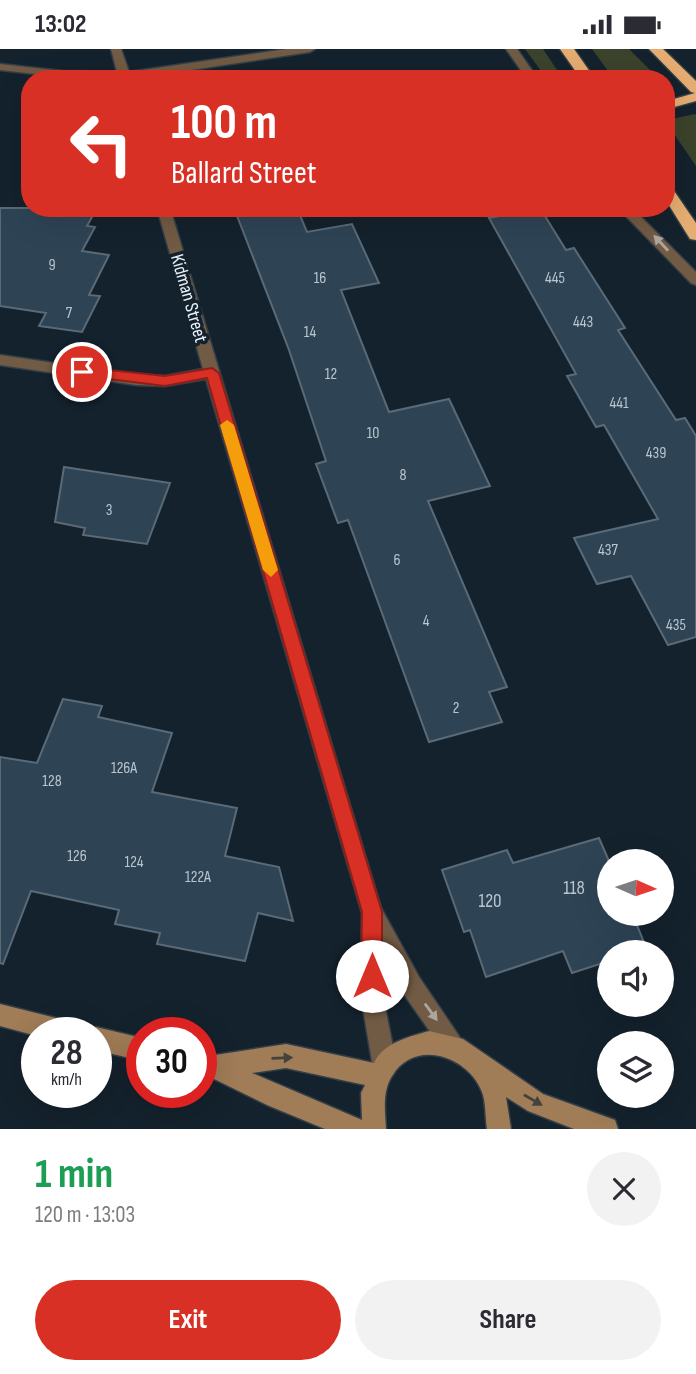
<!DOCTYPE html>
<html lang="en">
<head>
<meta charset="utf-8">
<style>
	body { margin:0; font-family:"Sofia Sans Condensed",sans-serif; background:#f2f2f3; color:#2b2b33; height:100vh; display:flex; flex-direction:column; font-size:26px; white-space:nowrap }
	* { box-sizing:border-box; margin:0 }
	p { font-size:23px; color:#7c7c81 }
	.icon { flex:none; width:38px; height:38px; fill:none; stroke:currentColor; stroke-width:2; stroke-linecap:round; stroke-linejoin:round }
	.map { position:relative; height:1080px; overflow:hidden }
	.details { display:flex; flex-direction:column; background:#fff; flex:1 }
	.details>* { flex:none }
	.banner { position:absolute; left:21px; top:21px; width:654px; height:147px; border-radius:28px; box-shadow:0 7px 28px #0002; background:#d93025; color:#fff; overflow:hidden }
	.needle { width:46px; rotate:93deg }
	.buttons { position:absolute; left:597px; top:800px; display:grid; gap:14px }
	.buttons a { display:grid; place-items:center; width:77px; height:77px; border-radius:50%; background:#fff; box-shadow:0 7px 28px #0002; font-size:35px }
	.speed { position:absolute; left:21px; top:968px; display:flex; gap:14px; font-size:35px; font-weight:700; text-align:center }
	.speed>* { display:grid; place-content:center; width:91px; height:91px; border-radius:50%; background:#fff; box-shadow:0 7px 28px #0002; line-height:1 }
	.speed small { font-size:18px; font-weight:400 }
	.speed .limit { border:10px solid #d22; background:#fff; color:#111 }
	.pin { position:absolute; display:grid; place-items:center; width:60px; height:60px; color:#fff; margin:-30px; border:4px solid #fff; border-radius:50%; box-shadow:0 2px 7px #0007 }
	.me { position:absolute; width:77px; margin:-38px; rotate:0deg; stroke-linejoin:round; filter:drop-shadow(0 0 5px #0008) }
	.turn { display:flex; align-items:center; gap:24px; height:147px; padding:0 35px; font-size:32px }
	.turn .icon { width:91px; height:91px; stroke-width:2.5 }
	.turn b { display:block; font-size:49px; line-height:60px }
	.round { display:grid; place-items:center; flex:none; width:74px; height:74px; border-radius:37px; background:#f2f2f3 }
	.headline { display:flex; align-items:center; justify-content:space-between; height:119px; padding:0 35px }
	h1 { font-size:42px; font-weight:700; line-height:52px; color:#1e9e55 }
	.cta { display:flex; gap:14px; margin-top:auto; padding:14px 35px }
	.cta a { flex:1; height:80px; border-radius:42px; background:#d93025; color:#fff; font-size:28px; font-weight:700; line-height:80px; text-align:center }
	.cta a+a { background:#f2f2f3; color:#2b2b33 }
	.status { display:flex; justify-content:space-between; align-items:center; height:49px; padding:0 35px; background:#fff; direction:ltr }
	.status svg { height:19px; fill:currentColor }
	.map>svg:first-child { display:block }
	.green { fill:#3b432c }
	.building { fill:#2e4455; stroke:#5a6a76; stroke-width:2 }
	.lines { fill:none; stroke-linecap:round; stroke-linejoin:round }
	.lane-casing { stroke:#323f49; stroke-width:3 }
	.street-casing { stroke:#323f49; stroke-width:3 }
	.secondary-casing { stroke:#323f49; stroke-width:3 }
	.highway-casing { stroke:#323f49; stroke-width:3 }
	.lane { fill:#725b44; fill-rule:evenodd }
	.street { fill:#725b44; fill-rule:evenodd }
	.secondary { fill:#a07c57; fill-rule:evenodd }
	.highway { fill:#e5ad71; fill-rule:evenodd }
	.oneway { fill:#ada69e }
	.oneway2 { fill:#45423c }
	.route { fill:#d93025; stroke:#8d1f18; stroke-width:2 }
	.slow { fill:#f59e0b }
	.labels { text-anchor:middle; stroke-width:7; stroke-linejoin:round; paint-order:stroke }
	.number-label { font-size:16px; fill:#bac6cf }
	.street-label { font-size:19px; fill:#e8f1f8; stroke:#14222d }
	.near-number-label { font-size:19px; fill:#bac6cf }
</style>
</head>
<body>
<div class="status"><b>13:02</b><svg viewBox="0 0 49 12"><path d="M0 12V9h3v3zM5 12V6h3v6zM10 12V3h3v9zM15 12V0h3v12zM26 1h20v11H26zM47 4h2v5h-2z"/></svg></div>
<div class="map">
<svg width="696" height="1080" viewBox="0 0 696 1080">
	<rect width="100%" height="100%" fill="#14222d"/>
	<!-- green -->
	<g class="green">
		<path d="M525,0H543L563,30H547Z"/>
		<path d="M592,0H629L659,30H614Z"/>
		<path d="M695,65L696,66V117L670,79L672,70Z"/>
	</g>
	<!-- building -->
	<g class="building">
		<path d="M0,159H97L87,177L95,178L82,202L109,206L89,246L100,247L82,283L39,277L46,264L0,257Z"/>
		<path d="M234,159H297L307,183L352,175L379,234L341,241L389,363L449,350L490,437L428,452L507,638L489,643L502,673L429,693L348,471L338,474L316,415L326,412L289,301Z"/>
		<path d="M540,159L566,201L574,199L625,279L618,281L676,371L685,369L696,387V588L668,596L631,527L597,535L574,489L658,470L604,376L596,378L567,327L576,325L489,169Z"/>
		<path d="M64,418L170,434L147,495L83,486L85,479L55,473Z"/>
		<path d="M63,650L102,657L98,668L172,684L152,743L237,759L225,807L279,818L293,872L258,864L245,912L157,895L160,884L115,875L119,861L31,842L3,915L0,914V708L37,714Z"/>
		<path d="M599,789L609,812V864H632L648,903H609V912L572,924L563,902L486,928L470,881L464,883L442,821L507,801L513,814Z"/>
	</g>
	<g class="lines">
		<defs>
			<path id="lane" d="M618,159H632L696,223V236L691,234Z"/>
			<g id="street">
				<path d="M111,0H121L129,23L287,0H315L310,3L131,30L62,28L0,21V15L62,22L117,23Z"/>
				<path d="M506,0H517L538,30H527Z"/>
				<path d="M157,159H170L381,859L419,928L465,996L461,1004L453,1008L445,1004L403,944L383,906V948L397,1018L393,1026L385,1030L377,1026L373,1018L361,948L362,864L206,330L165,337L136,336L0,316V306L136,326L165,327L203,320Z"/>
			</g>
			<g id="secondary">
				<path d="M0,955L72,973L80,976L83,984H37V987L0,977Z"/>
				<path d="M96,978L142,989V1012L96,1001V984H87Z"/>
				<path d="M429,982L463,990L543,1045L615,1071L618,1080H574L528,1062L506,1048L511,1080H487C485,1068 486,1053 482,1043C468,1007 415,989 392,1027C382,1043 385,1062 386,1080H325L267,1056L212,1029L201,1027V1003L215,1006L286,995L374,1014C384,993 409,988 429,982ZM286,1019L365,1036L361,1044L362,1071L252,1024Z"/>
			</g>
			<g id="highway">
				<path d="M560,0H574L595,30H581Z"/>
				<path d="M649,0H663L696,32V52L667,60V52L695,44L691,43Z"/>
				<path d="M667,137L672,139L696,174V191L690,190L667,153Z"/>
			</g>
		</defs>
		<!-- lane casing -->
		<use href="#lane" class="lane-casing"/>
		<!-- street casing -->
		<use href="#street" class="street-casing"/>
		<!-- secondary casing -->
		<use href="#secondary" class="secondary-casing"/>
		<!-- highway casing -->
		<use href="#highway" class="highway-casing"/>
		<!-- lane -->
		<use href="#lane" class="lane"/>
		<!-- street -->
		<use href="#street" class="street"/>
		<!-- secondary -->
		<use href="#secondary" class="secondary"/>
		<!-- highway -->
		<use href="#highway" class="highway"/>
	</g>
	<!-- one-way arrows -->
	<defs><path id="oneway-solid" d="M-6-.8H1V-3.2L6.5 0L1 3.2V.8H-6Z" transform="scale(1.75)"/></defs>
	<g class="oneway">
		<use href="#oneway-solid" transform="translate(661 194) rotate(-133)"/>
		<use href="#oneway-solid" transform="translate(431 963) rotate(54)"/>
	</g>
	<g class="oneway2">
		<use href="#oneway-solid" transform="translate(282 1009) rotate(-2)"/>
		<use href="#oneway-solid" transform="translate(533 1051) rotate(30)"/>
	</g>
	<!-- route -->
	<path class="route" d="M82,318L165,327L212,319L219,324L382,863V927L379,934L372,937L364,934L361,927L362,863L207,329L165,337L77,326V319Z"/>
	<!-- slow -->
	<path class="slow" d="M227,371L234,376L278,521L271,528L263,521L220,376Z"/>
	<g class="labels">
		<!-- number labels -->
		<g class="number-label">
			<text x="52" y="221">9</text>
			<text x="320" y="234">16</text>
			<text x="555" y="234">445</text>
			<text x="69" y="269">7</text>
			<text x="583" y="278">443</text>
			<text x="310" y="288">14</text>
			<text x="331" y="330">12</text>
			<text x="619" y="359">441</text>
			<text x="373" y="389">10</text>
			<text x="656" y="409">439</text>
			<text x="403" y="431">8</text>
			<text x="109" y="466">3</text>
			<text x="608" y="506">437</text>
			<text x="397" y="516">6</text>
			<text x="426" y="577">4</text>
			<text x="676" y="581">435</text>
			<text x="456" y="664">2</text>
			<text x="124" y="724">126A</text>
			<text x="52" y="737">128</text>
			<text x="77" y="812">126</text>
			<text x="134" y="818">124</text>
			<text x="198" y="833">122A</text>
		</g>
		<!-- street labels -->
		<g class="street-label">
			<text transform="translate(190 249) rotate(74)" y="7">Kidman Street</text>
		</g>
		<!-- near-number labels -->
		<g class="near-number-label">
			<text x="574" y="845">118</text>
			<text x="490" y="858">120</text>
		</g>
	</g>
</svg>
<div class="buttons">
<a><svg class="needle" viewBox="-14 -14 28 28"><path d="M0-13l5 13h-10z" fill="#e53935"/><path d="M0 13l5-13h-10z" fill="#7c7c81"/></svg></a>
<a><svg class="icon" aria-label="sound" viewBox="0 0 24 24"><path d="M4 9h4l5-4v14l-5-4H4zM17 9q2 3 0 6"/></svg></a>
<a><svg class="icon" aria-label="layers" viewBox="0 0 24 24"><path d="M12 4l9 5-9 5-9-5zM3 14l9 5 9-5"/></svg></a>
</div>
<div class="speed"><div>28<small>km/h</small></div><div class="limit">30</div></div>
<div class="pin" style="left:82px;top:323px;background:#d93025"><svg class="icon" aria-label="arrive" viewBox="0 0 24 24"><path d="M6 21V4h12l-3 4 3 4H6"/></svg></div>
<svg class="me" style="left:372px;top:927px" viewBox="-20 -20 40 40"><circle r="19" fill="#fff"/><path d="M0-13L10 11 0 6-10 11z" fill="#d93025"/></svg>
<div class="banner">
<div class="turn"><svg class="icon" aria-label="left" viewBox="0 0 24 24"><path d="M17 20v-9H6M10 6l-5 5 5 5"/></svg><div><b>100 m</b>Ballard Street</div></div>
</div>
</div>
<section class="details">
<div class="headline"><div><h1>1 min</h1><p>120 m · 13:03</p></div><a class="round"><svg class="icon" aria-label="close" viewBox="0 0 24 24"><path d="M6 6l12 12M18 6L6 18"/></svg></a></div>
<div class="cta"><a>Exit</a><a>Share</a></div>
</section>
</body>
</html>
